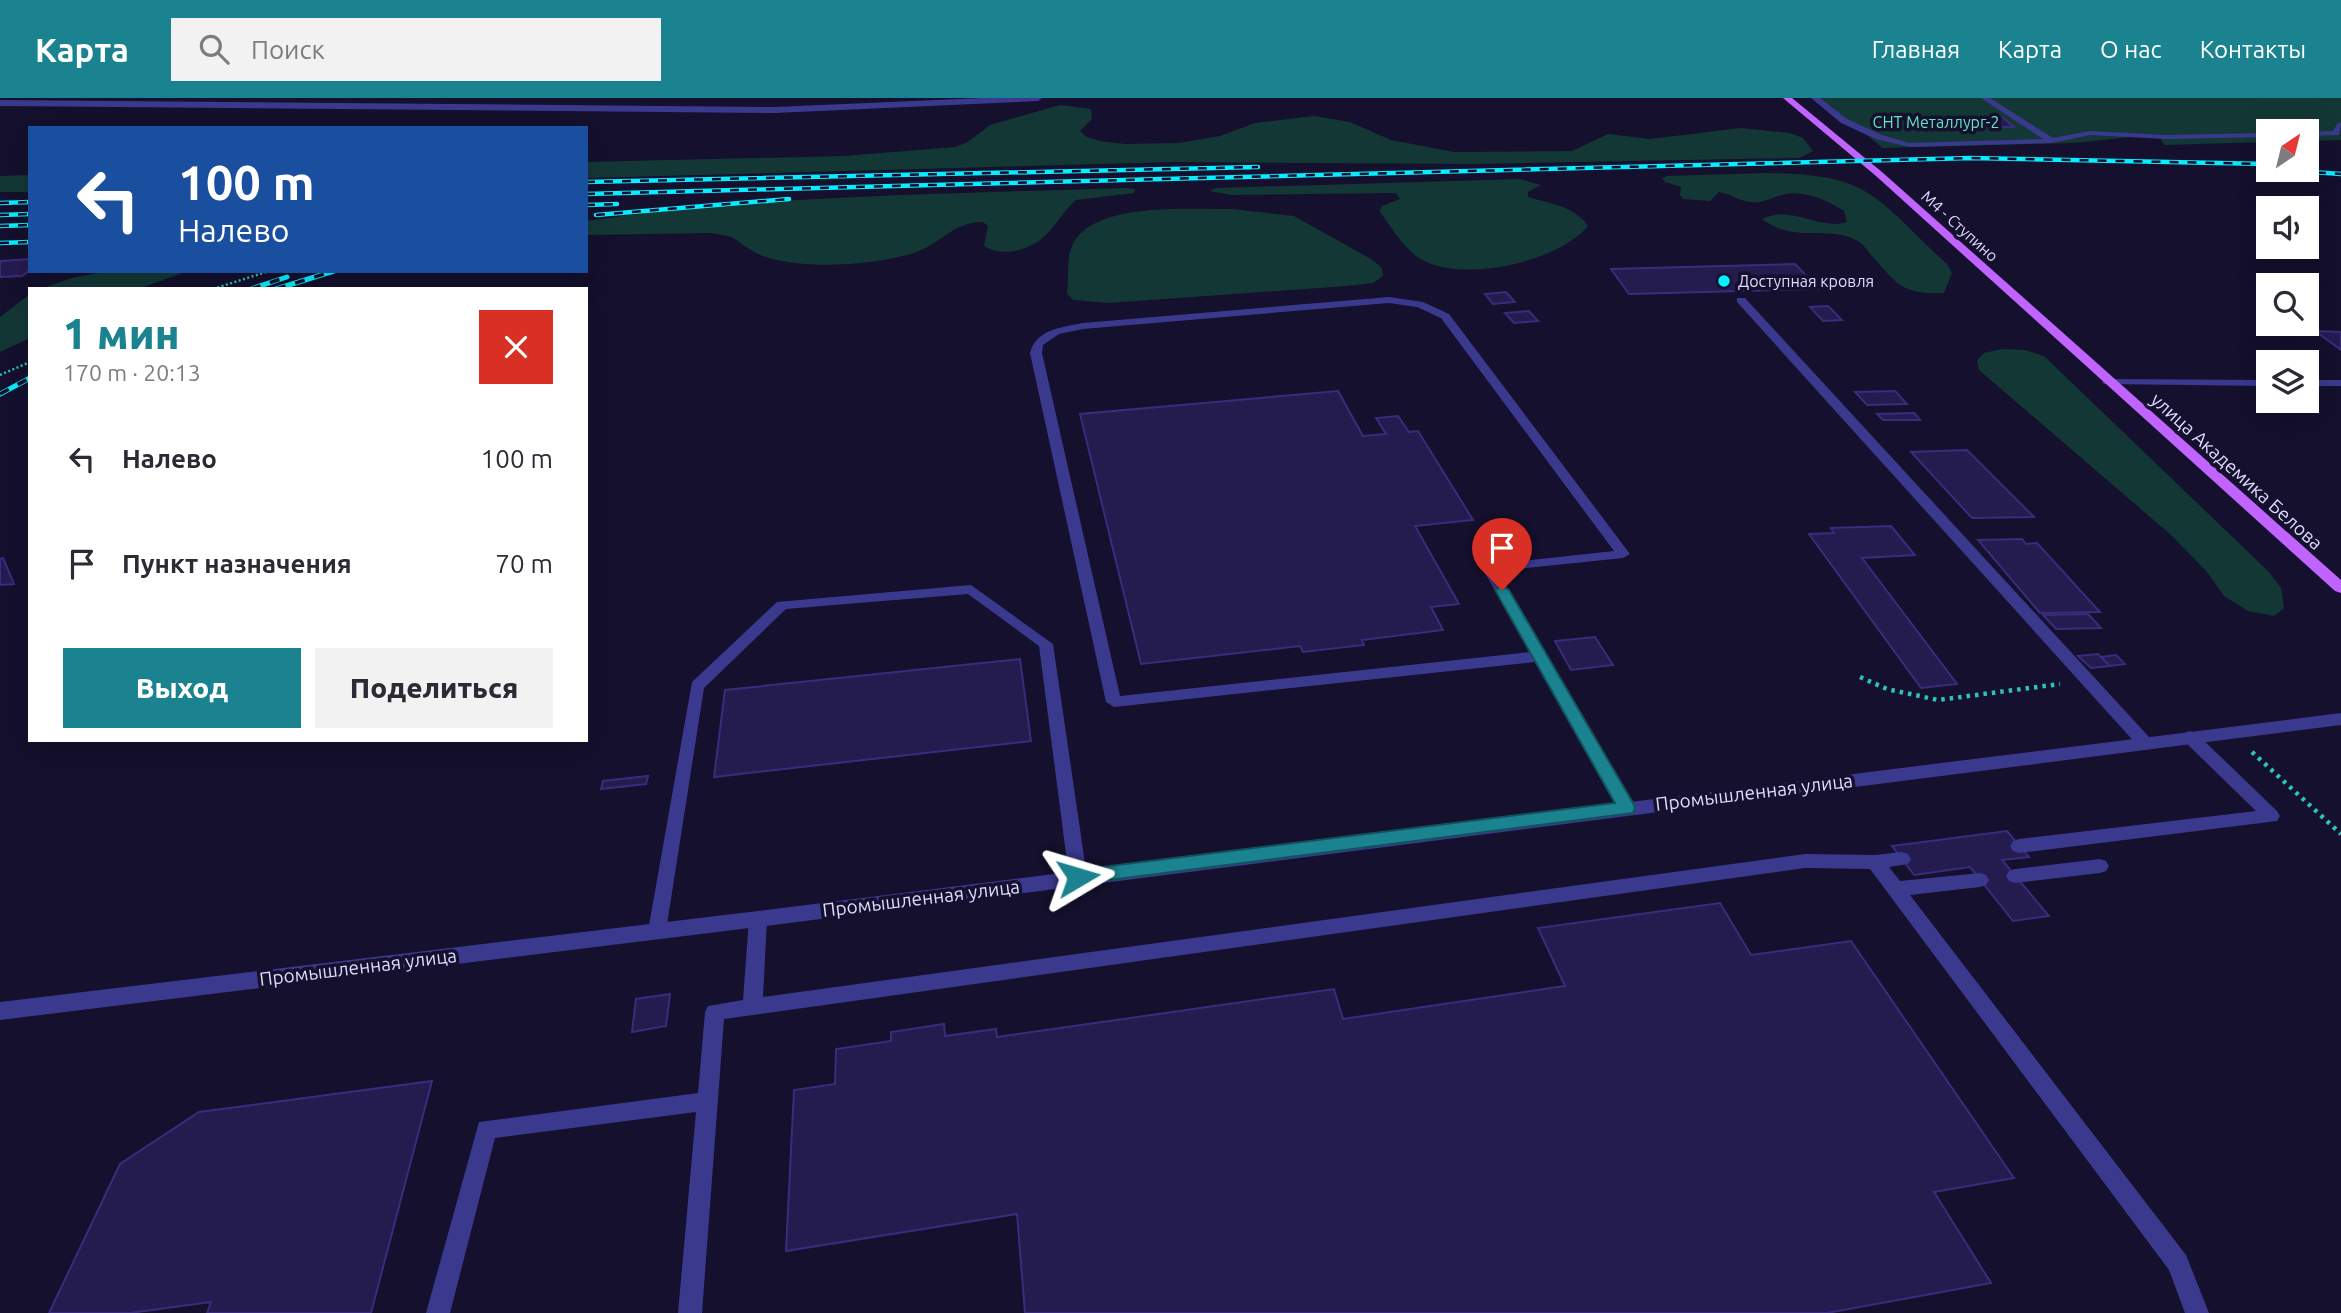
<!DOCTYPE html>
<html lang="ru">
<head>
<meta charset="utf-8">
<style>
	body { margin:0; font-family:Ubuntu,sans-serif; background:#f2f2f3; color:#2b2b33; height:100vh; display:flex; flex-direction:column; font-size:26px; white-space:nowrap }
	* { box-sizing:border-box; margin:0 }
	p { font-size:23px; color:#7c7c81 }
	.icon { flex:none; width:38px; height:38px; fill:none; stroke:currentColor; stroke-width:2; stroke-linecap:round; stroke-linejoin:round }
	.map { position:relative; flex:1; overflow:hidden }
	.details { position:absolute; left:28px; top:189px; width:560px; height:455px; display:flex; flex-direction:column; background:#fff; border-radius:0px; box-shadow:0 7px 28px #0002 }
	.details>* { flex:none }
	.top-card { position:absolute; left:28px; top:28px; width:560px; height:147px; border-radius:0px; box-shadow:0 7px 28px #0002; background:#1a4fa0; color:#fff; overflow:hidden }
	.needle { width:46px; rotate:35deg }
	.tools { position:absolute; left:2256px; top:21px; display:grid; gap:14px }
	.tools a { display:grid; place-items:center; width:63px; height:63px; border-radius:0px; background:#fff; box-shadow:0 7px 28px #0002; font-size:35px }
	.pin { position:absolute; display:grid; place-items:center; width:60px; height:60px; color:#fff; margin:-72px -30px; border-radius:50% 50% 50% 0; rotate:-45deg; box-shadow:0 0 7px #0007 }
	.pin .icon { rotate:45deg }
	.me { position:absolute; width:77px; margin:-38px; rotate:83deg; stroke-linejoin:round; filter:drop-shadow(0 0 5px #0008) }
	.turn { display:flex; align-items:center; gap:24px; height:147px; padding:0 35px; font-size:32px }
	.turn .icon { width:91px; height:91px; stroke-width:2.5 }
	.turn b { display:block; font-size:49px; line-height:60px }
	.round { display:grid; place-items:center; flex:none; width:74px; height:74px; border-radius:0px; background:#f2f2f3 }
	.overview { display:flex; align-items:center; justify-content:space-between; height:119px; padding:0 35px }
	h1 { font-size:42px; font-weight:800; line-height:52px; color:#1b828f }
	.button { display:flex; gap:14px; margin-top:auto; padding:14px 35px }
	.button a { flex:1; height:80px; border-radius:0px; background:#1b828f; color:#fff; font-size:28px; font-weight:800; line-height:80px; text-align:center }
	.button a+a { background:#f2f2f3; color:#2b2b33 }
	ul { padding:0; list-style:none }
	li { display:flex; align-items:center; gap:21px; height:105px; padding:0 35px }
	li div { flex:1 }
	li b { display:block; font-size:26px }
	li em { font-style:normal }
	header { display:flex; align-items:center; gap:42px; box-sizing:border-box; height:98px; padding:0 35px; background:#1b828f; color:#fff }
	header strong { font-size:33px }
	nav { display:flex; gap:38px; margin-inline-start:auto; font-size:24px }
	.search { width:490px; height:63px; background:#f2f2f3; display:flex; align-items:center; gap:18px; box-sizing:border-box; padding:0 24px; border-radius:0px; color:#7c7c81; font-size:26px }
	.map>svg:first-child { display:block }
	.green { fill:#133735 }
	.building { fill:#241b4f; stroke:#3a2c7c; stroke-width:2 }
	.lines { fill:none; stroke-linecap:round; stroke-linejoin:round }
	.path-far1 { stroke:#2bc4b6; stroke-width:2.5; stroke-dasharray:2 2.5; stroke-linecap:butt }
	.path { stroke:#2bc4b6; stroke-width:4.5; stroke-dasharray:3.5 5; stroke-linecap:butt }
	.service { fill:#3a398e; fill-rule:evenodd }
	.minor { fill:#3a398e; fill-rule:evenodd }
	.primary { fill:#c063ff; fill-rule:evenodd }
	.rail-far1-casing { stroke:#08edff; stroke-width:4.5 }
	.rail-casing { stroke:#08edff; stroke-width:5 }
	.rail-far1 { stroke:#14102d; stroke-width:2.5; stroke-dasharray:9; stroke-linecap:butt }
	.rail { stroke:#14102d; stroke-width:3.5; stroke-dasharray:10; stroke-linecap:butt }
	.route { fill:#1b828f; stroke:#12545d; stroke-width:2 }
	.poi-dot { fill:#08edff; stroke:#14102d; stroke-width:2.5 }
	.labels { text-anchor:middle; stroke-width:7; stroke-linejoin:round; paint-order:stroke }
	.far-park-label { font-size:16px; fill:#61e6c1; stroke:#14102d }
	.far-street-label { font-size:16px; fill:#dfdcff; stroke:#14102d }
	.far-poi-label { font-size:16px; fill:#dfdcff; stroke:#14102d; text-anchor:start }
	.street-label { font-size:19px; fill:#dfdcff; stroke:#14102d }
</style>
</head>
<body>
<header>
<strong>Карта</strong>
<div class="search"><svg class="icon" aria-label="search" viewBox="0 0 24 24"><circle cx="10" cy="10" r="6"/><path d="M15 15l6 6"/></svg>Поиск</div>
<nav><a>Главная</a><a>Карта</a><a>О нас</a><a>Контакты</a></nav>
</header>
<div class="map">
<svg width="2341" height="1215" viewBox="0 0 2341 1215">
	<rect width="100%" height="100%" fill="#14102d"/>
	<!-- green -->
	<g class="green">
		<path d="M1819,0H2341V42L2307,43L2306,33H2268V44L2164,47L2158,36L2075,45L1883,50Z"/>
		<path d="M1060,7L1091,11L1092,21L1080,33L1087,39L1100,43L1125,46L1179,45L1220,38L1255,25L1314,18L1350,24L1391,42L1454,54L1572,53L1608,36L1650,41L1741,30L1790,35L1803,40L1813,53L1799,60L1475,66L1175,64L586,80V64L844,58L955,49L968,44L990,27Z"/>
		<path d="M1768,75C1804,76 1844,77 1874,99C1900,118 1923,145 1947,166L1952,175L1944,195C1902,197 1897,186 1871,157C1867,152 1862,145 1856,142C1826,127 1795,146 1762,121C1790,106 1819,133 1847,124L1844,113C1827,102 1802,91 1782,97C1771,100 1762,106 1750,104C1739,103 1731,96 1719,94L1710,103L1683,101L1680,97L1681,89L1665,84L1662,80L1667,78Z"/>
		<path d="M30,77V94H0V78Z"/>
		<path d="M1520,81L1541,87L1528,94V99C1548,105 1575,108 1588,128C1558,164 1464,185 1422,162C1404,152 1391,128 1379,113L1382,108L1400,101L1396,95L1232,97L1209,93L1216,90Z"/>
		<path d="M1124,90L1135,91L1134,95L1076,102C1064,112 1057,126 1046,137C1031,152 1003,160 984,148L988,128L983,124C951,124 940,148 911,156C870,167 807,172 766,159C752,155 745,147 733,140C728,137 719,137 712,135L586,137V123C764,97 945,96 1124,90Z"/>
		<path d="M1233,111L1294,118L1371,161L1382,170L1383,178L1373,185L1347,188L1108,205L1073,202L1067,195C1069,181 1066,158 1073,146C1095,103 1192,112 1233,111Z"/>
		<path d="M108,173H188L138,191H40L72,180Z"/>
		<path d="M30,196V240L0,254V219Z"/>
		<path d="M2002,251L2025,252L2044,258L2269,474L2281,490L2284,510L2274,518L2248,513L2224,498L2207,474L2171,437L1979,272L1977,262L1984,255Z"/>
	</g>
	<!-- building -->
	<g class="building">
		<path d="M1989,19H2002L2014,29H2001Z"/>
		<path d="M30,161V172L22,178L0,179V163Z"/>
		<path d="M1795,166L1819,191L1629,196L1611,171Z"/>
		<path d="M1506,194L1515,204L1493,206L1485,196Z"/>
		<path d="M1828,208L1842,222L1823,223L1810,209Z"/>
		<path d="M1529,213L1538,223L1514,225L1505,215Z"/>
		<path d="M2315,233L2341,234V252Z"/>
		<path d="M1338,293L1363,338L1386,336L1376,320L1398,318L1409,334L1418,333L1473,422L1415,428L1459,506L1431,509L1443,532L1362,542L1364,547L1303,554L1300,548L1141,566L1080,316Z"/>
		<path d="M1895,293L1907,306L1867,307L1855,294Z"/>
		<path d="M1914,315L1920,322H1883L1877,316Z"/>
		<path d="M1967,352L2034,419L1972,420L1911,354Z"/>
		<path d="M1891,428L1915,457L1862,460L1957,586L1921,590L1809,436L1834,435L1831,430Z"/>
		<path d="M2022,441L2026,446L2037,445L2100,514L2040,515L1978,442Z"/>
		<path d="M3,460L14,486L0,487V461Z"/>
		<path d="M2088,516L2101,530L2056,531L2043,517Z"/>
		<path d="M1595,539L1613,567L1571,572L1555,543Z"/>
		<path d="M2098,556L2110,568L2091,570L2078,558Z"/>
		<path d="M2116,557L2125,566L2110,568L2101,559Z"/>
		<path d="M1020,561L1031,643L714,679L725,592Z"/>
		<path d="M648,678L646,686L601,691L603,683Z"/>
		<path d="M2007,733L2029,759L2002,762L2049,818L2013,823L1970,769L1914,777L1892,748Z"/>
		<path d="M1720,805L1751,857L1851,843L2014,1080L1934,1094L1991,1185L1827,1215H1025L1017,1116L786,1153L794,992L835,986L836,951L891,943V934L944,926L945,938L996,931L997,939L1334,891L1343,921L1565,888L1538,830Z"/>
		<path d="M670,896L666,928L632,934L636,901Z"/>
		<path d="M432,983L371,1215H207L211,1204L130,1215H49L120,1066L199,1014Z"/>
	</g>
	<g class="lines">
		<!-- path-far1 -->
		<g class="path-far1">
			<path d="M213,191L269,173"/>
			<path d="M0,277L30,264"/>
		</g>
		<!-- path -->
		<g class="path">
			<path d="M1860,579L1887,591L1938,602L2060,586"/>
			<path d="M2252,654L2341,736"/>
		</g>
		<!-- service -->
		<g class="service">
			<path d="M1811,0H1820L1847,21L1882,37L1909,45L2043,41L1981,0H1990L2053,40L2090,33L2166,37L2268,35V39L2166,41L2090,37L2052,45L1909,49L1876,41L1841,25Z"/>
			<path d="M2338,25H2341L2339,37L2306,38V34L2333,33Z"/>
			<path d="M1389,199L1423,204L1449,216L1630,456L1623,460L1498,473L1633,706L1636,710L1633,714H1621L1535,564L1114,609L1106,604L1030,255C1036,231 1063,229 1083,225ZM1389,205L1417,209L1441,220L1614,453L1484,467L1482,470L1530,554L1120,598L1042,255L1043,247L1059,236L1083,231Z"/>
			<path d="M1737,200H1745L2150,640L2152,644L2150,648H2138L1737,204Z"/>
			<path d="M2108,281L2268,282V288L2104,286L2102,284Z"/>
			<rect x="2306" y="282" width="35" height="6"/>
			<path d="M971,487L1053,546L1087,779L1084,784L1078,786L1072,784L1069,779L1039,548L968,496L786,511L704,590L666,833L664,838L657,841L650,838L648,833L692,584L777,504Z"/>
			<path d="M2190,633L2196,635L2277,713L2280,718L2277,723L2019,755L2013,753L2010,748L2013,743L2019,741L2256,713L2184,643L2182,639L2184,635Z"/>
			<path d="M1902,754L1908,756L1911,761L1908,766L1889,769L1900,783L1980,775L1986,777L1989,782L1986,787L1980,789L1910,797L2186,1157L2209,1215H2185L2169,1172L1870,771L1805,770L724,921L702,1215H678L696,1014L495,1040L450,1215H426L479,1024L698,995L705,914L708,908L743,902L749,821L751,816L758,814L765,816L767,821L763,899L1805,756L1875,757Z"/>
			<path d="M2100,761L2106,763L2109,768L2106,773L2100,775L2015,785L2009,783L2006,778L2009,773L2015,771Z"/>
		</g>
		<!-- minor -->
		<g class="minor">
			<path d="M982,0H1042L1038,3L775,15L0,8V2L775,9Z"/>
			<path d="M2341,615V627L758,829L0,922V904L758,813Z"/>
		</g>
		<!-- primary -->
		<path class="primary" d="M1783,0H1792L1882,74L2341,482V495L2335,493L1876,78Z"/>
		<defs>
			<g id="rail-far1">
				<path d="M2281,72L2341,76"/>
				<path d="M586,84L1258,69"/>
				<path d="M586,96L1971,60L2268,66"/>
				<path d="M0,105L30,104"/>
				<path d="M586,107L617,106"/>
				<path d="M0,117L30,116"/>
				<path d="M596,117L789,101"/>
				<path d="M0,128L30,127"/>
				<path d="M0,145L30,144"/>
			</g>
			<g id="rail">
				<path d="M251,191L287,179"/>
				<path d="M276,191L334,173"/>
				<path d="M0,296L30,280"/>
			</g>
		</defs>
		<!-- rail-far1 casing -->
		<use href="#rail-far1" class="rail-far1-casing"/>
		<!-- rail casing -->
		<use href="#rail" class="rail-casing"/>
		<!-- rail-far1 -->
		<use href="#rail-far1" class="rail-far1"/>
		<!-- rail -->
		<use href="#rail" class="rail"/>
	</g>
	<!-- route -->
	<path class="route" d="M1502,488L1509,492L1633,705L1635,710L1633,715L1078,786L1072,784L1069,779L1072,774L1078,772L1615,705L1495,492Z"/>
	<!-- markers -->
	<circle class="poi-dot" cx="1724" cy="183" r="7"/>
	<g class="labels">
		<!-- far-park labels -->
		<g class="far-park-label">
			<text x="1936" y="30">СНТ Металлург-2</text>
		</g>
		<!-- far-street labels -->
		<g class="far-street-label">
			<text transform="translate(1960 128) rotate(42)" y="6">М4 - Ступино</text>
		</g>
		<!-- far-poi labels -->
		<g class="far-poi-label">
			<text x="1738" y="189">Доступная кровля</text>
		</g>
		<!-- street labels -->
		<g class="street-label">
			<text transform="translate(2237 373) rotate(42)" y="7">улица Академика Белова</text>
			<text transform="translate(1754 694) rotate(-7)" y="7">Промышленная улица</text>
			<text transform="translate(921 800) rotate(-7)" y="7">Промышленная улица</text>
			<text transform="translate(358 869) rotate(-7)" y="7">Промышленная улица</text>
		</g>
	</g>
</svg>
<div class="tools">
<a><svg class="needle" viewBox="-14 -14 28 28"><path d="M0-13l5 13h-10z" fill="#e53935"/><path d="M0 13l5-13h-10z" fill="#7c7c81"/></svg></a>
<a><svg class="icon" aria-label="sound" viewBox="0 0 24 24"><path d="M4 9h4l5-4v14l-5-4H4zM17 9q2 3 0 6"/></svg></a>
<a><svg class="icon" aria-label="search" viewBox="0 0 24 24"><circle cx="10" cy="10" r="6"/><path d="M15 15l6 6"/></svg></a>
<a><svg class="icon" aria-label="layers" viewBox="0 0 24 24"><path d="M12 4l9 5-9 5-9-5zM3 14l9 5 9-5"/></svg></a>
</div>
<div class="pin" style="left:1502px;top:492px;background:#d93025"><svg class="icon" aria-label="arrive" viewBox="0 0 24 24"><path d="M6 21V4h12l-3 4 3 4H6"/></svg></div>
<svg class="me" style="left:1078px;top:779px" viewBox="-20 -20 40 40"><path d="M0-17L14 15 0 8-14 15z" fill="#1b828f" stroke="#fff" stroke-width="4"/></svg>
<div class="top-card">
<div class="turn"><svg class="icon" aria-label="left" viewBox="0 0 24 24"><path d="M17 20v-9H6M10 6l-5 5 5 5"/></svg><div><b>100 m</b>Налево</div></div>
</div>
<section class="details">
<div class="overview"><div><h1>1 мин</h1><p>170 m · 20:13</p></div><a class="round" style="background:#d93025;color:#fff"><svg class="icon" aria-label="close" viewBox="0 0 24 24"><path d="M6 6l12 12M18 6L6 18"/></svg></a></div>
<ul>
<li><svg class="icon" aria-label="left" viewBox="0 0 24 24"><path d="M17 20v-9H6M10 6l-5 5 5 5"/></svg><div><b>Налево</b></div><em>100 m</em></li>
<li><svg class="icon" aria-label="arrive" viewBox="0 0 24 24"><path d="M6 21V4h12l-3 4 3 4H6"/></svg><div><b>Пункт назначения</b></div><em>70 m</em></li>
</ul>
<div class="button"><a>Выход</a><a>Поделиться</a></div>
</section>
</div>
</body>
</html>
